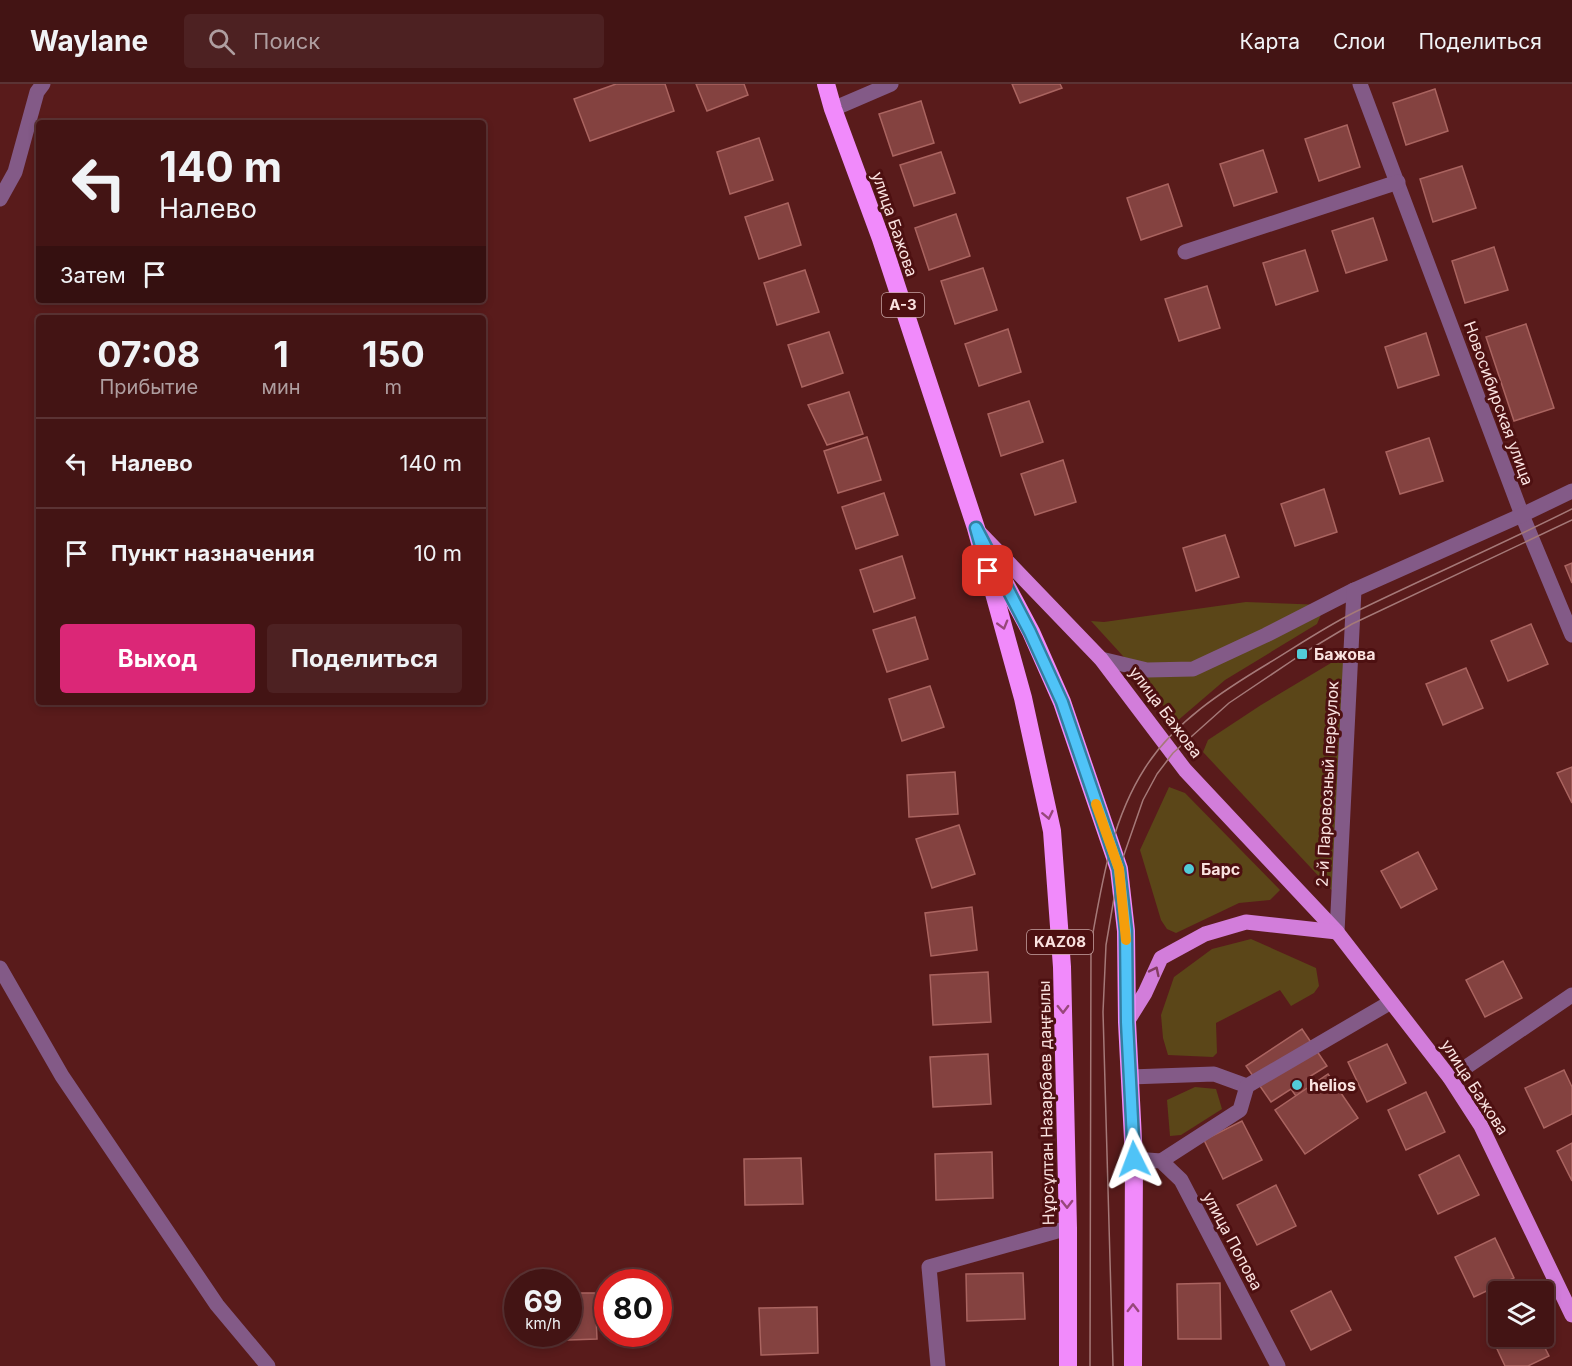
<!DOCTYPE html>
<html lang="ru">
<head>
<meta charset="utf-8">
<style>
	body { margin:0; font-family:Inter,sans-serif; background:#4d2122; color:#f1f3f6; height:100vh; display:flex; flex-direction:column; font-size:22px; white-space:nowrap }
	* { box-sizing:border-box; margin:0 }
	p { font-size:20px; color:#af9ea0 }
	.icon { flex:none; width:33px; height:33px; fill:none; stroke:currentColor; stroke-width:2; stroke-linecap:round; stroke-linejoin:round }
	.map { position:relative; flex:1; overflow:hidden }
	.panel { position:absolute; left:36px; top:231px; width:450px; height:390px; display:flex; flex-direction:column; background:#431414; border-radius:6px; box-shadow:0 3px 9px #0003,0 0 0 2px #5b3334 }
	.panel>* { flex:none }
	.top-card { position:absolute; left:36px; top:36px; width:450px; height:183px; border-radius:6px; box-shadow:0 3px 9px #0003,0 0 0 2px #5b3334; background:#431414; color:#f1f3f6; overflow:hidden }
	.buttons { position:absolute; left:1488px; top:1197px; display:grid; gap:12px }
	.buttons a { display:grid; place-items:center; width:66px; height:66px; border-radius:6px; background:#431414; box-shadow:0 3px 9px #0003,0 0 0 2px #5b3334; font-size:30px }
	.speed { position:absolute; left:504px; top:1185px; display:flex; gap:12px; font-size:30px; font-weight:700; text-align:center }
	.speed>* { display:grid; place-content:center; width:78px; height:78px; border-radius:50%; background:#431414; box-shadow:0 3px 9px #0003,0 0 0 2px #5b3334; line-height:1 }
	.speed small { font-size:15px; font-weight:400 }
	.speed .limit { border:9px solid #d22; background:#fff; color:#111 }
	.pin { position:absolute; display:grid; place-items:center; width:51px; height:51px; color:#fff; margin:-26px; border-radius:12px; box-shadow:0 3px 9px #0006 }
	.me { position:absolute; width:66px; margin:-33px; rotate:357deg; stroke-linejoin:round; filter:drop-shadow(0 0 4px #0008) }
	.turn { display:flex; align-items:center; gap:21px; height:126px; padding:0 24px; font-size:27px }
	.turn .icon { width:78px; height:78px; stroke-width:2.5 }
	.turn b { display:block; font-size:42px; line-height:51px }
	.then { display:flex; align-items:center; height:57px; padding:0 24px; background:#0003; gap:12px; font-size:22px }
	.eta { display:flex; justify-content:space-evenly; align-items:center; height:102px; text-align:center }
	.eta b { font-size:36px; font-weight:700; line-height:42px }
	.button { display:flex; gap:12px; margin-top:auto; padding:12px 24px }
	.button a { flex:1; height:69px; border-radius:6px; background:#db2777; color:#fff; font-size:24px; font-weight:700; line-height:69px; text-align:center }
	.button a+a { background:#4d2122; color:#f1f3f6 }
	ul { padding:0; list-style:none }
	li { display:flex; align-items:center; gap:18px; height:90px; padding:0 24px; border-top:2px solid #5b3334 }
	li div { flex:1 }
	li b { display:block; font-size:22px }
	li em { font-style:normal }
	header { display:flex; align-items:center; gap:36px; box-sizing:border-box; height:84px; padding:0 30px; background:#431414; border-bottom:2px solid #5b3334 }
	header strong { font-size:28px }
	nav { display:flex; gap:33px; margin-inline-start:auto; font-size:21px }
	.search { width:420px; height:54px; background:#4d2122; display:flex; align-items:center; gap:15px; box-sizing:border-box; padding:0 21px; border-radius:6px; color:#af9ea0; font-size:22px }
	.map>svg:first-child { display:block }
	.green { fill:#5b4618 }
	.building { fill:#844240; stroke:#aa6460; stroke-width:1.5 }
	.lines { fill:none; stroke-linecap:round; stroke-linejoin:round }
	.lane { stroke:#835a87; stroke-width:15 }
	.street { stroke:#835a87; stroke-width:15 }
	.primary { stroke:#d27dda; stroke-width:15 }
	.highway { stroke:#f18afb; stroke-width:18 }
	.tram { stroke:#a57978; stroke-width:1.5 }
	.oneway { stroke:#97477a }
	.oneway2 { stroke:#823c61 }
	.route-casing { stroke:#337fa1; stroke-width:15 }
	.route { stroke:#4fc3f7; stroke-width:10 }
	.slow { stroke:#f59e0b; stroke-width:10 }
	.poi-dot { fill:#52cbd7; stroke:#4d1011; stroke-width:2 }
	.labels { text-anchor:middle; stroke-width:6; stroke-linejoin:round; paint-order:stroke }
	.shield { fill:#4d1011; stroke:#c6a3a2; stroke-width:1.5 }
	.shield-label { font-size:15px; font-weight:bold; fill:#fae2e0 }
	.street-label { font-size:16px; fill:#fae2e0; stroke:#4d1011 }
	.poi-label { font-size:16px; font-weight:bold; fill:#fae2e0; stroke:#4d1011; text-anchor:start }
</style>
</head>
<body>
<header>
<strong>Waylane</strong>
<div class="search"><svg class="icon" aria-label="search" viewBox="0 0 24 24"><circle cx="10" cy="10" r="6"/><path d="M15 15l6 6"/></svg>Поиск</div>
<nav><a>Карта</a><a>Слои</a><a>Поделиться</a></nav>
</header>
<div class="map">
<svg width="1572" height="1282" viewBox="0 0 1572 1282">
	<rect width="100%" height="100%" fill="#591b1b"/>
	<!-- green -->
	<g class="green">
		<path d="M1246,518L1325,521L1317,540L1225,596L1176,638L1133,583L1091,537L1104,538Z"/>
		<path d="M1346,570L1339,814L1203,668L1208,656L1261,621Z"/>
		<path d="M1169,703L1185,709L1280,806L1270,816L1239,819L1176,849L1167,845L1161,836L1140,766Z"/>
		<path d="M1251,855L1316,884L1319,902L1314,909L1291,922L1280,906L1216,939L1217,969L1213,973L1168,971L1163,954L1161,931L1174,893L1212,865Z"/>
		<path d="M1195,1003L1216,1005L1222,1025L1181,1051L1170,1052L1167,1016Z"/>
	</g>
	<!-- building -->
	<g class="building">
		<path d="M616,0H665L674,27L590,57L574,15Z"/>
		<path d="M696,0H744L748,11L707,27Z"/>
		<path d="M1012,0H1060L1062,4L1020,19Z"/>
		<path d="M1435,5L1448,47L1406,61L1393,19Z"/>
		<path d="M921,17L934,59L893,72L879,30Z"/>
		<path d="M1347,41L1360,83L1319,97L1305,55Z"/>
		<path d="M759,54L773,96L730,110L717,68Z"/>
		<path d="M1263,66L1277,108L1234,122L1220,80Z"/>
		<path d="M941,68L955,109L914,122L900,81Z"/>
		<path d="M1462,82L1476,124L1433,138L1420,95Z"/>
		<path d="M1168,100L1182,142L1141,156L1127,114Z"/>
		<path d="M788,119L801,161L759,175L745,133Z"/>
		<path d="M956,130L970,172L929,186L915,144Z"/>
		<path d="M1373,134L1387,176L1346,189L1332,147Z"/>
		<path d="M1494,163L1508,206L1465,219L1452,177Z"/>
		<path d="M1305,166L1318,207L1276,221L1263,179Z"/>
		<path d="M983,184L997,226L955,240L941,197Z"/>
		<path d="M805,186L819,228L777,241L764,199Z"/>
		<path d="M1207,202L1220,244L1179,257L1165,215Z"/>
		<path d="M1526,240L1554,324L1514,337L1486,253Z"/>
		<path d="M1008,245L1021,288L979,302L965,260Z"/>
		<path d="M829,248L843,289L802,303L788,261Z"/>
		<path d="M1426,249L1439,291L1398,304L1385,263Z"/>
		<path d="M849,308L863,350L827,361L808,321Z"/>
		<path d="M1029,317L1043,358L1001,372L988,330Z"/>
		<path d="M867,353L881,396L838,409L824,367Z"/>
		<path d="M1429,354L1443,397L1400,410L1386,368Z"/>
		<path d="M1063,376L1076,418L1035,431L1021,390Z"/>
		<path d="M1324,405L1337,448L1295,462L1281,420Z"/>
		<path d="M884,409L898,451L856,465L842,423Z"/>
		<path d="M1225,451L1239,493L1196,507L1183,464Z"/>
		<path d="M902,472L915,514L874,528L860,486Z"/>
		<path d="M1572,479V499L1565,482Z"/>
		<path d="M915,533L928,575L887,588L873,546Z"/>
		<path d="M1531,540L1548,580L1508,597L1491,557Z"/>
		<path d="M1466,584L1483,624L1443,641L1426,600Z"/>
		<path d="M930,602L944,643L902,657L889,615Z"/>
		<path d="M1572,683V719L1557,689Z"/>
		<path d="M955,688L958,730L909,733L907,691Z"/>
		<path d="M959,741L975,790L932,804L916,755Z"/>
		<path d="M1418,768L1437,805L1401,824L1381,787Z"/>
		<path d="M972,823L977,866L931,872L925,829Z"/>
		<path d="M1503,877L1522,914L1485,933L1466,896Z"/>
		<path d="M988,888L991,938L933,941L930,891Z"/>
		<path d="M1302,945L1327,982L1309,993L1314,1000L1296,1012L1291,1005L1271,1018L1246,982Z"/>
		<path d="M1387,960L1406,999L1367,1018L1348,978Z"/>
		<path d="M988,970L991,1020L933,1023L930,973Z"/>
		<path d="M1564,986L1572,1003V1030L1544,1044L1525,1004Z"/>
		<path d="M1328,990L1358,1034L1305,1070L1275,1026Z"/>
		<path d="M1426,1008L1445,1048L1406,1066L1388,1026Z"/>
		<path d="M1242,1037L1262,1076L1223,1095L1204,1056Z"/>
		<path d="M1572,1059V1097L1557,1067Z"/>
		<path d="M992,1068L993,1114L936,1116L935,1070Z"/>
		<path d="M1459,1071L1479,1111L1438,1130L1419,1091Z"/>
		<path d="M801,1074L803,1120L745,1121L744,1075Z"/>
		<path d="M1276,1101L1296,1142L1257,1161L1237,1121Z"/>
		<path d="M1495,1154L1514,1194L1474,1213L1455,1173Z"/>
		<path d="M1023,1189L1025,1235L967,1237L966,1190Z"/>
		<path d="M1220,1199L1221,1255H1178L1177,1200Z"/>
		<path d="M1331,1207L1351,1246L1311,1266L1291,1227Z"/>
		<path d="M568,1209H595L597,1255L539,1257V1250H568Z"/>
		<path d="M817,1223L818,1269L761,1271L759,1224Z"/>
		<path d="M1498,1248V1252H1539L1549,1272L1528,1282H1505L1491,1252Z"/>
	</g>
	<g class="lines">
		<!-- lane -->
		<g class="lane">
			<path d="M1130,993L1214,990L1247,1002"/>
			<path d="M1161,1077L1240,1026L1247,1002L1391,918"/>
		</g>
		<!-- street -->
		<g class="street">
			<path d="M1360,0L1522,431L1572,551"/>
			<path d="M833,25L891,0"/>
			<path d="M0,115L15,88L37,8L43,0"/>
			<path d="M1185,168L1398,98"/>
			<path d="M1101,575L1147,586L1193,585L1266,551L1354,506"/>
			<path d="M1337,848L1354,506L1522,431L1572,407"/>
			<path d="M0,884L62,992L217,1221L268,1282"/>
			<path d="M1450,994L1572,911"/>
			<path d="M1134,1075L1161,1077L1181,1096L1278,1282"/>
			<path d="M938,1282L929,1183L1068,1144"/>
		</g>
		<!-- primary -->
		<g class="primary">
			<path d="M976,445L1101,575L1185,686L1337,848L1450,994L1481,1042L1572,1231"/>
			<path d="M1127,938L1145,909L1161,874L1205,850L1246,838L1337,848"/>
		</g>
		<!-- highway -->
		<g class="highway">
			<path d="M826,0L833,25L881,155L976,444L1023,614L1052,747L1062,883L1068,1144V1282"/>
			<path d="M992,475L1031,548L1062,618L1119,785L1126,847L1127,938L1134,1075L1133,1282"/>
		</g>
		<!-- tram -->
		<g class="tram">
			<path d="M1090,1282L1091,860C1102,799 1111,737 1145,684C1174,638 1224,606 1269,579C1297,562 1325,543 1355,528C1427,493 1500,461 1572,425"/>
			<path d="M1113,1282L1103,928L1106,861L1119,785L1143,716L1157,690L1173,669L1229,619L1302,570L1352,540L1572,436"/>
		</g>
	</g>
	<!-- one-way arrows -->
	<defs><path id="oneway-chevron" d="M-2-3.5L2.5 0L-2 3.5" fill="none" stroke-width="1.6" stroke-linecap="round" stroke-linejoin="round" transform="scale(1.5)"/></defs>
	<g class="oneway">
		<use href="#oneway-chevron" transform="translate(1003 541) rotate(74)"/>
		<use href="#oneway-chevron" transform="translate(1048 731) rotate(78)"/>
		<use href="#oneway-chevron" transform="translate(1063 925) rotate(89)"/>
		<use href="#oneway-chevron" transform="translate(1067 1120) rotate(89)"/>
		<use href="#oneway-chevron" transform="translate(1133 1224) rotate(-90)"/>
	</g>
	<use class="oneway2" href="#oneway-chevron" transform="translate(1155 887) rotate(-64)"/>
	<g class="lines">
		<defs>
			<path id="route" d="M988,487L976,444L1030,548L1062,618L1119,785L1126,847L1127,938L1134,1075"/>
		</defs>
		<!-- route casing -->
		<use href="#route" class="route-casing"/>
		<!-- route -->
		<use href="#route" class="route"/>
		<!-- slow -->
		<path class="slow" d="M1096,720L1119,785L1126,856"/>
	</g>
	<!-- markers -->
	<g class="poi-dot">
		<rect x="1296" y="564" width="12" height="12" rx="3"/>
		<circle cx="1189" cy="785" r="6"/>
		<circle cx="1297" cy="1001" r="6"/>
	</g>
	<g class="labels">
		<!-- shield labels -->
		<g class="shield">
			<rect x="882" y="209" width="42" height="24" rx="4.5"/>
			<rect x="1027" y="846" width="66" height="24" rx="4.5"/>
		</g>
		<g class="shield-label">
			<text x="903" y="226">A-3</text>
			<text x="1060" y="863">KAZ08</text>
		</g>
		<!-- street labels -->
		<g class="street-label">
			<text transform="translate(895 140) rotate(71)" y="6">улица Бажова</text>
			<text transform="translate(1499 319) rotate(70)" y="6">Новосибирская улица</text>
			<text transform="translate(1166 628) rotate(53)" y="6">улица Бажова</text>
			<text transform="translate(1327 700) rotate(-87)" y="6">2-й Паровозный переулок</text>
			<text transform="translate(1475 1003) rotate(57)" y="6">улица Бажова</text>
			<text transform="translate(1046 1019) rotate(-91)" y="6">Нұрсұлтан Назарбаев даңғылы</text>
			<text transform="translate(1233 1157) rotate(62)" y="6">улица Попова</text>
		</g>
		<!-- poi labels -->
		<g class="poi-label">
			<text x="1314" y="576">Бажова</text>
			<text x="1201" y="791">Барс</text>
			<text x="1309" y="1007">helios</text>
		</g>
	</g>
</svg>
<div class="buttons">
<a><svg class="icon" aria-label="layers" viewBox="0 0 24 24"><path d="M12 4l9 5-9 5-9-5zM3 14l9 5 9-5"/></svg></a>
</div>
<div class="speed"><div>69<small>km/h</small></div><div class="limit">80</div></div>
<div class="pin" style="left:988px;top:487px;background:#d93025"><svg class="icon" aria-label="arrive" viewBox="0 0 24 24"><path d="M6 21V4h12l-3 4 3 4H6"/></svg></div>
<svg class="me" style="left:1134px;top:1075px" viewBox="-20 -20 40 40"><path d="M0-17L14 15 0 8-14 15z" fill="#4fc3f7" stroke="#fff" stroke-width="4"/></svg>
<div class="top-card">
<div class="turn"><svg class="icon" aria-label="left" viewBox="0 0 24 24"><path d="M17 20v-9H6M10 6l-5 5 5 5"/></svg><div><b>140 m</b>Налево</div></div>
<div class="then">Затем<svg class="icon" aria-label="arrive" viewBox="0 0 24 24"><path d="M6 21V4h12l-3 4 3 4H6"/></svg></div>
</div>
<section class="panel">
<div class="eta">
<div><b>07:08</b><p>Прибытие</p></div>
<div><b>1</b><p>мин</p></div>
<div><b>150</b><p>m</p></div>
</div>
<ul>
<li><svg class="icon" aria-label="left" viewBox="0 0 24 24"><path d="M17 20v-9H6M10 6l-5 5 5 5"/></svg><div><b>Налево</b></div><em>140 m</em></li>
<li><svg class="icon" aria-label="arrive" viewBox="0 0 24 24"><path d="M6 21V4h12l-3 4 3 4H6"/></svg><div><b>Пункт назначения</b></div><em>10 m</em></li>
</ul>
<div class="button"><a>Выход</a><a>Поделиться</a></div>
</section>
</div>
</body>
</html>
